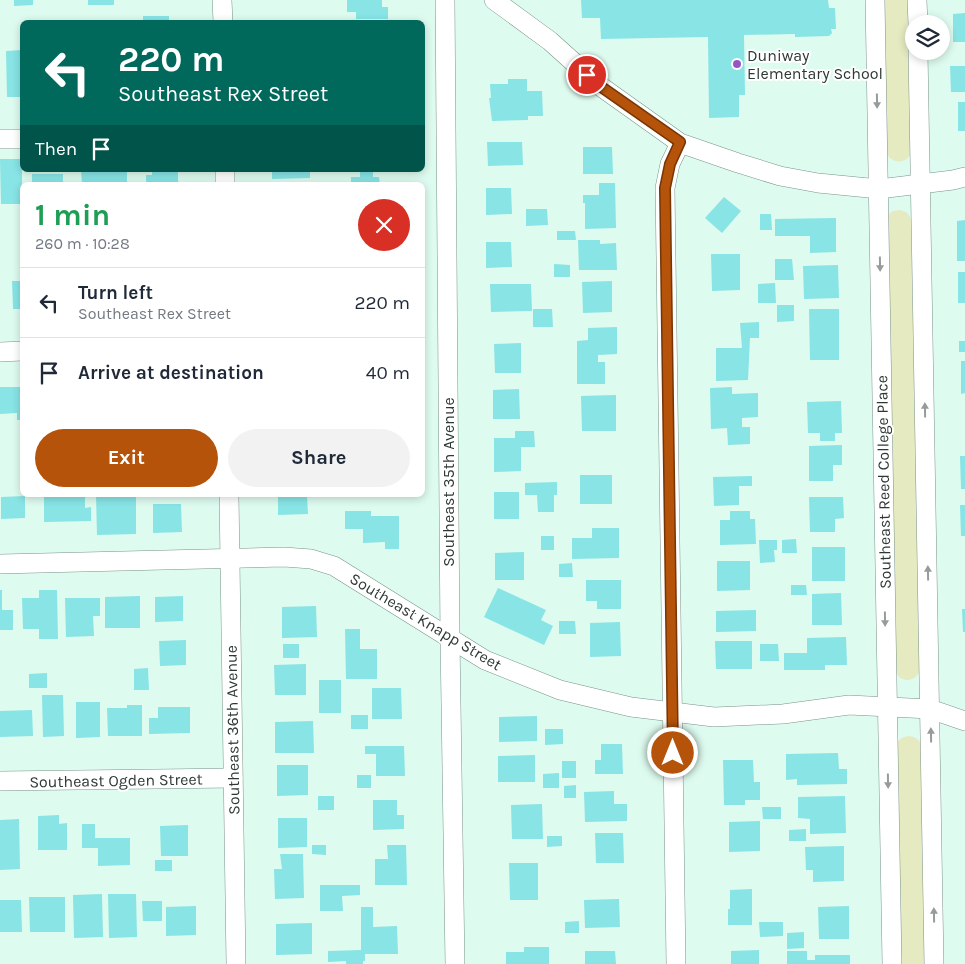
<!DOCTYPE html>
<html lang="en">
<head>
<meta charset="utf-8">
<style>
	body { margin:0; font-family:Karla,sans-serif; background:#f2f2f3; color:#1f2937; height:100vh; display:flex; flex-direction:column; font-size:19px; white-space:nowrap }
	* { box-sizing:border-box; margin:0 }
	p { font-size:16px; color:#747a83 }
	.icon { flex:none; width:28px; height:28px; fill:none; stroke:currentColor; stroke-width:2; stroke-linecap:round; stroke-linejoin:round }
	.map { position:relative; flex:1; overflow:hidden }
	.sheet { position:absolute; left:20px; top:182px; width:405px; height:315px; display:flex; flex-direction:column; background:#fff; border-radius:8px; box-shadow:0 2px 8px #0003 }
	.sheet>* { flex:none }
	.hud { position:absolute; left:20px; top:20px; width:405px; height:152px; border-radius:8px; box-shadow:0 2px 8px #0003; background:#00695c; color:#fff; overflow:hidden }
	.tools { position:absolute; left:905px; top:15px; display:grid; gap:10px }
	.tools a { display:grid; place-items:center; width:45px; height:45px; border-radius:50%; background:#fff; box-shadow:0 2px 8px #0003; font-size:25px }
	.pin { position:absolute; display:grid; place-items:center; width:42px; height:42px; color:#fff; margin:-21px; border:2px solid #fff; border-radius:50%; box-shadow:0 1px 5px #0007 }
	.me { position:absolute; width:55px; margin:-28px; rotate:0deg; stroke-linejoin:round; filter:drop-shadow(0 0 4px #0008) }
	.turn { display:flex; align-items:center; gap:18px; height:105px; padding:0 15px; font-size:22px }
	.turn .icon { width:65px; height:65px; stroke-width:2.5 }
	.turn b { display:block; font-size:35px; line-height:42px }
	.then { display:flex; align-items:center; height:48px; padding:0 15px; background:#0003; gap:10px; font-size:19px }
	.round { display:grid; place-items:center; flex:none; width:52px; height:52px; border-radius:26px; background:#f2f2f3 }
	.summary { display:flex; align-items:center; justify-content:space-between; height:85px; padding:0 15px }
	h1 { font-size:30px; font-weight:700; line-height:38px; color:#1e9e55 }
	.action { display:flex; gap:10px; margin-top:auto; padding:10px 15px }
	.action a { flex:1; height:58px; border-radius:30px; background:#b45309; color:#fff; font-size:20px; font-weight:700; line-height:58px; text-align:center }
	.action a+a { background:#f2f2f3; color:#1f2937 }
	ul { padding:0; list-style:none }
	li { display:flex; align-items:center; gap:15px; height:70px; padding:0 15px; border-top:1px solid #e0e1e3 }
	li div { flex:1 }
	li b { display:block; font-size:19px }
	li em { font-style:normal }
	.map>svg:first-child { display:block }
	.green { fill:#e5eac0 }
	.building { fill:#88e4e5 }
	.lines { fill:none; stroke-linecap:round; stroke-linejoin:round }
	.minor-casing { stroke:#799489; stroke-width:20 }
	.minor { stroke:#fff; stroke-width:19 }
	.oneway { fill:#969c9a }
	.route-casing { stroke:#753606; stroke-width:12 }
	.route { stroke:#b45309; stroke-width:9 }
	.poi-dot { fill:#9754c9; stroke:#fff; stroke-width:2 }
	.labels { text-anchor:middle; stroke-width:4; stroke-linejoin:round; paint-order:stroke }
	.poi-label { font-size:16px; fill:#2e3935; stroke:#fff; text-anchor:start }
	.street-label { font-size:16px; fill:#2e3935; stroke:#fff }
</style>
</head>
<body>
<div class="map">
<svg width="965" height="964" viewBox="0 0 965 964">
	<rect width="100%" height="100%" fill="#defbef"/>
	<!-- green -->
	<g class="green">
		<path d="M883,0H909L912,151C908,165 890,165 886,151Z"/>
		<path d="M899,210C906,211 910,214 911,221L920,670C916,683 898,684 895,669L888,215L893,211Z"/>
		<path d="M909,736C916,737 919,739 922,747L925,964H900L896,747C898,739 902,737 909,736Z"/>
	</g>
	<!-- building -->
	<g class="building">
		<path d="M14,0H33V5L14,6Z"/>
		<rect x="88" y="0" width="26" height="5"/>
		<path d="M347,0H382V7H388V19H356V12H347Z"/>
		<path d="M581,0H828L829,8H835L836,29H831L832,33L829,36L795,37V34L744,35L745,95H739V117L709,118L708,37L601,39L600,18H582Z"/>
		<path d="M965,13V42H953V14Z"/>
		<rect x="143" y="16" width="26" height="6"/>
		<path d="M22,50V97H7L6,51Z"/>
		<path d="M950,66H965V92H951Z"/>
		<path d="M508,79H527V91H542L543,116H528V120L492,121L489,98H491L490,84H508Z"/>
		<rect x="958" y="102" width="7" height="29"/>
		<path d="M487,142H522L523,165L488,166Z"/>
		<path d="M583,147H612L613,174H583Z"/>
		<path d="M0,159H22V204H1Z"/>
		<path d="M81,170H127V185H82Z"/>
		<path d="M152,170H178V185H146V175H152Z"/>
		<path d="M272,170H310V178L272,179Z"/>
		<path d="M360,170H373V177H379L380,185H351V177H360Z"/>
		<rect x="32" y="174" width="31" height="11"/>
		<path d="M599,183H615L616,228L585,229V203H583V195H599Z"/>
		<path d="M486,188H511L512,214L486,215Z"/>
		<path d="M724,197L741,211L722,233L705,218Z"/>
		<path d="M526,209H547L548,225L526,226Z"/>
		<path d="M760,214H771L772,230H760Z"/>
		<path d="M836,218V252L810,253V236H775V219Z"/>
		<path d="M965,220V261H957V221Z"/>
		<path d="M557,231H575L576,240H557Z"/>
		<path d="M578,240H600V244L616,243L617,270H579Z"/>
		<path d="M486,242H511L512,267L486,268Z"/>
		<path d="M711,254H740V290L712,291Z"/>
		<path d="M775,259H792L794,280H775Z"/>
		<path d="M554,264L570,265V277H554Z"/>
		<path d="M838,265L839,298L804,299L803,266Z"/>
		<rect x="958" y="272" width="7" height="31"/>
		<path d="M12,281H22V309H13Z"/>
		<path d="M612,281V312L583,313L582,282Z"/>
		<path d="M775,283L776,303H758V284Z"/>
		<path d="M490,284H531L532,311L491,312Z"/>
		<path d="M777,305H794V321L777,322Z"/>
		<path d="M533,309H552L553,327H533Z"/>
		<path d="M809,309H839V360H810Z"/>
		<path d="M759,322V338H750L748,380L716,381V348H742L740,323Z"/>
		<path d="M617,327V354L598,355V362H605V384H577V341L588,340V328Z"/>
		<rect x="959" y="341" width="6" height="11"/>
		<path d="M521,343V373H495L494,344Z"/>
		<path d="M961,361H965V393L961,394Z"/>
		<path d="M0,387H21L22,420H17V413L0,414Z"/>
		<path d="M732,387V394L758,393V417L742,418V427H750V444L728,445L727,428L711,429L710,388Z"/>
		<path d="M519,389L520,419H493V390Z"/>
		<path d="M616,395V431H582L581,396Z"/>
		<path d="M841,401L842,433H835V441H820V433H808L807,402Z"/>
		<path d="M515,431H534L535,447H521V471L494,472V438H515Z"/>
		<path d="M842,445V465H833V481H809V446Z"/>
		<path d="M960,456H965V489H961Z"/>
		<rect x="580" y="475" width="32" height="29"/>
		<path d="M752,476V486H739V505L714,506L713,477Z"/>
		<path d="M557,482V495H554V512H538L537,495H525V483Z"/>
		<rect x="494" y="492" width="25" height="27"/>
		<path d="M44,495H85V508L91,507V521L44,522Z"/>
		<path d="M96,495H136V534L97,535Z"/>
		<path d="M278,495H307L308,514L278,515Z"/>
		<path d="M25,496V518L1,519V497Z"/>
		<path d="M809,497H843L844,518L835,519V532H810Z"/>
		<path d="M153,504H181L182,532L153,533Z"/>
		<path d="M960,505H965V536H961Z"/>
		<path d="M345,511H371V516H399V549H385V542L363,543V529H345Z"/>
		<path d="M730,511H750V519H755L756,544L720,545V520H730Z"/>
		<path d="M592,528H619V558L572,559V538H592Z"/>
		<rect x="541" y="536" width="13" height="14"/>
		<path d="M796,539L797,553H782V540Z"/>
		<path d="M759,540H777V550H774L775,562L760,563Z"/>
		<rect x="812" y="547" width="33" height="34"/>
		<path d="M524,552V580H495V553Z"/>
		<path d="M717,561H750V590L717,591Z"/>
		<path d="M572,563L573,577H559V564Z"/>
		<path d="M586,580H621V609H597V601H586Z"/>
		<path d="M791,585H806L807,595H791Z"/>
		<path d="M498,588L546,610L541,620L553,626L544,645L484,617Z"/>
		<path d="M0,590H2V610H13V630H0Z"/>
		<path d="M39,590H57L58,639H39V629H23L22,598H39Z"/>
		<path d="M841,593L842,625H812V594Z"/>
		<path d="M140,596V628H105V597Z"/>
		<path d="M183,596V621L155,622V597Z"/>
		<path d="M65,598H100V616H93L94,636L66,637Z"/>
		<path d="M316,606L317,637L282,638V607Z"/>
		<path d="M962,609H965V632H963Z"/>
		<path d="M756,610V631L716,632V611Z"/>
		<path d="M559,621H575L576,634H559Z"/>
		<path d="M620,622L621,656L590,657V623Z"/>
		<path d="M345,629H360V649H377V679H346Z"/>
		<path d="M846,637L847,665H825V670H784V653H807V638Z"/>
		<path d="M186,640V665L160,666L159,641Z"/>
		<path d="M715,641H752V669H716Z"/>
		<rect x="283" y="644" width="16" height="14"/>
		<path d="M760,644H778L779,661H760Z"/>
		<path d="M306,664V695H275L274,665Z"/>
		<path d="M148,668L149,690H134V669Z"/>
		<path d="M47,673V688H29V674Z"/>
		<rect x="319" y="680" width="22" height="33"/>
		<path d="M372,688H401L402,719H372Z"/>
		<path d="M42,695H63L64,736L43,737Z"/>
		<path d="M76,702H100V737L76,738Z"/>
		<path d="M127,705H142V736H108L107,708H127Z"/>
		<path d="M158,707H190V733L149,734V718H158Z"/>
		<path d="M32,710L33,736L0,737V711Z"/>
		<rect x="351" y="715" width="17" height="14"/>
		<path d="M537,716V741L499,742V717Z"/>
		<path d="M313,721L314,753H275V722Z"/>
		<path d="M545,729H563V744L545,745Z"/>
		<path d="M601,744H622L623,774H595V760H601Z"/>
		<path d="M365,746H404L405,776H376V754H365Z"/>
		<path d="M838,753L839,769H847V784L797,785V779L786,780V754Z"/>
		<path d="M535,755V782H498V756Z"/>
		<path d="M723,760H753L754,782H760V800H745V805H724Z"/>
		<rect x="562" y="761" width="14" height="17"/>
		<path d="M277,765H308V795L277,796Z"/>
		<path d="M559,773V788H543V774Z"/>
		<rect x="357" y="775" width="14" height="13"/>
		<path d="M576,785V798H564V786Z"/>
		<path d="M614,791V804H627V821L585,822L584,792Z"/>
		<rect x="318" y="796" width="16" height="14"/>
		<path d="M845,796L846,833L810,834V819L798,818V797Z"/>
		<path d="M373,800H397V815H404V829L373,830Z"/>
		<path d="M542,804L543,839H512L511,805Z"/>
		<path d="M762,807H781V819H763Z"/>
		<path d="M59,815V824L67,823V850H38V816Z"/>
		<path d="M278,818H307V847L278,848Z"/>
		<path d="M19,819L20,869L0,870V820Z"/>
		<path d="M760,821V851L729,852V822Z"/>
		<path d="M82,824H95V838H130V865L98,866V848H82Z"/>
		<path d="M188,825V856H161L160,826Z"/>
		<path d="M806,829V841H789V830Z"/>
		<path d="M595,833H623L624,863H596Z"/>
		<path d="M547,836H562V846L547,847Z"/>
		<path d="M312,845H326V855L312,854Z"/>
		<path d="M387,845H406L407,885H375V859H388Z"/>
		<path d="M844,846V881L813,882V870H806L805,847Z"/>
		<path d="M280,854H303L304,898L275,899L274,869H282Z"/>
		<rect x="155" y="860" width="17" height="11"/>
		<path d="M509,863H538V900H510Z"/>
		<path d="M320,885H360V895L342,896L343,911H320Z"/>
		<path d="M752,889V925H728V909H730V890Z"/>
		<path d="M102,894L103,937L74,938L73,895Z"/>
		<path d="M108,894H136L137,937L109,938Z"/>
		<path d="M29,897H65V932H30Z"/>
		<path d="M619,899L620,927L585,928L584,900Z"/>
		<path d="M0,900H21L22,932H0Z"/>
		<path d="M142,901H162V921H143Z"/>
		<path d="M196,906V935L166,936V907Z"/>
		<path d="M849,906V939H819L818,907Z"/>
		<path d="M361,907H373V927L397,926L398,954H365V961H363V964H346V961L328,962V951L361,950Z"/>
		<path d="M579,921V933H565V922Z"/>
		<path d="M759,922H783V936L760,937Z"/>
		<path d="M312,923V954L276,955V924Z"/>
		<path d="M804,932V948L787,949V933Z"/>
		<path d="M524,947H549V964H506V952H524Z"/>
		<path d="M759,950V964H731V951Z"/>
		<path d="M585,951H615L616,964H585Z"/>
		<path d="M787,951H807V960H815V955H850V964H787Z"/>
	</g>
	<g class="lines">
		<defs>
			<g id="minor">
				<path d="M222,0L223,22"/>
				<path d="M445,0L450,639L455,964"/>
				<path d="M494,0L550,41L600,86L680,143L738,163L780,176L818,183L879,189L953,180L965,177"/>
				<path d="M875,0L892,964"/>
				<path d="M917,0L918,24"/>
				<path d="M918,51L934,964"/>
				<path d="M0,139H22"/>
				<path d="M225,170V185"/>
				<path d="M0,352L22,351"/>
				<path d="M229,495L236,964"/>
				<path d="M0,564L284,557L311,559L334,566L485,660L560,690L631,707L714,717L783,714L849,705L930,709L965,721"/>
				<path d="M0,781L233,778"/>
				<path d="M676,964L665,188L670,164L680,143"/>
			</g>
		</defs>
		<!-- minor casing -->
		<use href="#minor" class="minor-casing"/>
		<!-- minor -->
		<use href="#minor" class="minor"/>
	</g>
	<!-- one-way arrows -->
	<defs><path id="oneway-solid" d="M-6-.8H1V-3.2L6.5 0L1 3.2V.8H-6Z" transform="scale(1.25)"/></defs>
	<g class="oneway">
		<use href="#oneway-solid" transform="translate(877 101) rotate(89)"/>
		<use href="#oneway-solid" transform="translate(880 264) rotate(89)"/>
		<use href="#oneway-solid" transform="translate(925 410) rotate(-91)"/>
		<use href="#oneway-solid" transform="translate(928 573) rotate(-91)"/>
		<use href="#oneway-solid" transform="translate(885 619) rotate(89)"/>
		<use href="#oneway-solid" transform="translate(931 735) rotate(-91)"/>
		<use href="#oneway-solid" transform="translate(888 781) rotate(89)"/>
		<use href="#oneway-solid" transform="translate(934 915) rotate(-91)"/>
	</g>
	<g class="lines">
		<defs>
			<path id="route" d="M587,75L600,86L680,142L670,164L665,188L673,753"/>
		</defs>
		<!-- route casing -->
		<use href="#route" class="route-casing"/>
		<!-- route -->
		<use href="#route" class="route"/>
	</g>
	<!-- markers -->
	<circle class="poi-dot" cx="737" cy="64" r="5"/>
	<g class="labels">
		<!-- poi labels -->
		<g class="poi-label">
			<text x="747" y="61">Duniway<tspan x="747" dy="18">Elementary School</tspan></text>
		</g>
		<!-- street labels -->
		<g class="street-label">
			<text transform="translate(448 482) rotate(-90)" y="6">Southeast 35th Avenue</text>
			<text transform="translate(883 482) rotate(-91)" y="6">Southeast Reed College Place</text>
			<text transform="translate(426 621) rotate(31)" y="6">Southeast Knapp Street</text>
			<text transform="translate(232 730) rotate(-91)" y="6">Southeast 36th Avenue</text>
			<text transform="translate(116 780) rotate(-1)" y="6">Southeast Ogden Street</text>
		</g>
	</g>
</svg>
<div class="tools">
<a><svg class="icon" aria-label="layers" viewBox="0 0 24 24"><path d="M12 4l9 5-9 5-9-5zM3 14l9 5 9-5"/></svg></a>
</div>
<div class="pin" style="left:587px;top:75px;background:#d93025"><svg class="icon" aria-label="arrive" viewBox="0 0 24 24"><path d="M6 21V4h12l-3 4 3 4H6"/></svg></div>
<svg class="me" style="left:673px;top:753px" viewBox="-20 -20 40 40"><circle r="17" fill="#b45309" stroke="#fff" stroke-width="3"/><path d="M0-11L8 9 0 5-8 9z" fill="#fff"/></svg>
<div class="hud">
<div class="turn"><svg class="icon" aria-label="left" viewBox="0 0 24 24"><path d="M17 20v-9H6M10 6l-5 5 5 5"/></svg><div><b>220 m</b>Southeast Rex Street</div></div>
<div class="then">Then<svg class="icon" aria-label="arrive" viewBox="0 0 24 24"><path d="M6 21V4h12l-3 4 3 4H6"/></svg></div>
</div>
<section class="sheet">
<div class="summary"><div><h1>1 min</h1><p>260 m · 10:28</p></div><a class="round" style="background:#d93025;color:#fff"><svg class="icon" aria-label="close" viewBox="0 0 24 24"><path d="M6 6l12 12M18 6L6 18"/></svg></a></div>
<ul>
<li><svg class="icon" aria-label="left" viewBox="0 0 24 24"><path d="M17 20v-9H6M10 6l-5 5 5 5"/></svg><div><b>Turn left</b><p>Southeast Rex Street</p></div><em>220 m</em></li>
<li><svg class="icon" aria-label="arrive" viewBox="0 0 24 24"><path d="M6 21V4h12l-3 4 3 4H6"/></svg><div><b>Arrive at destination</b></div><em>40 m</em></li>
</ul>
<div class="action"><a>Exit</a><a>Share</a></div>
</section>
</div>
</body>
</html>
